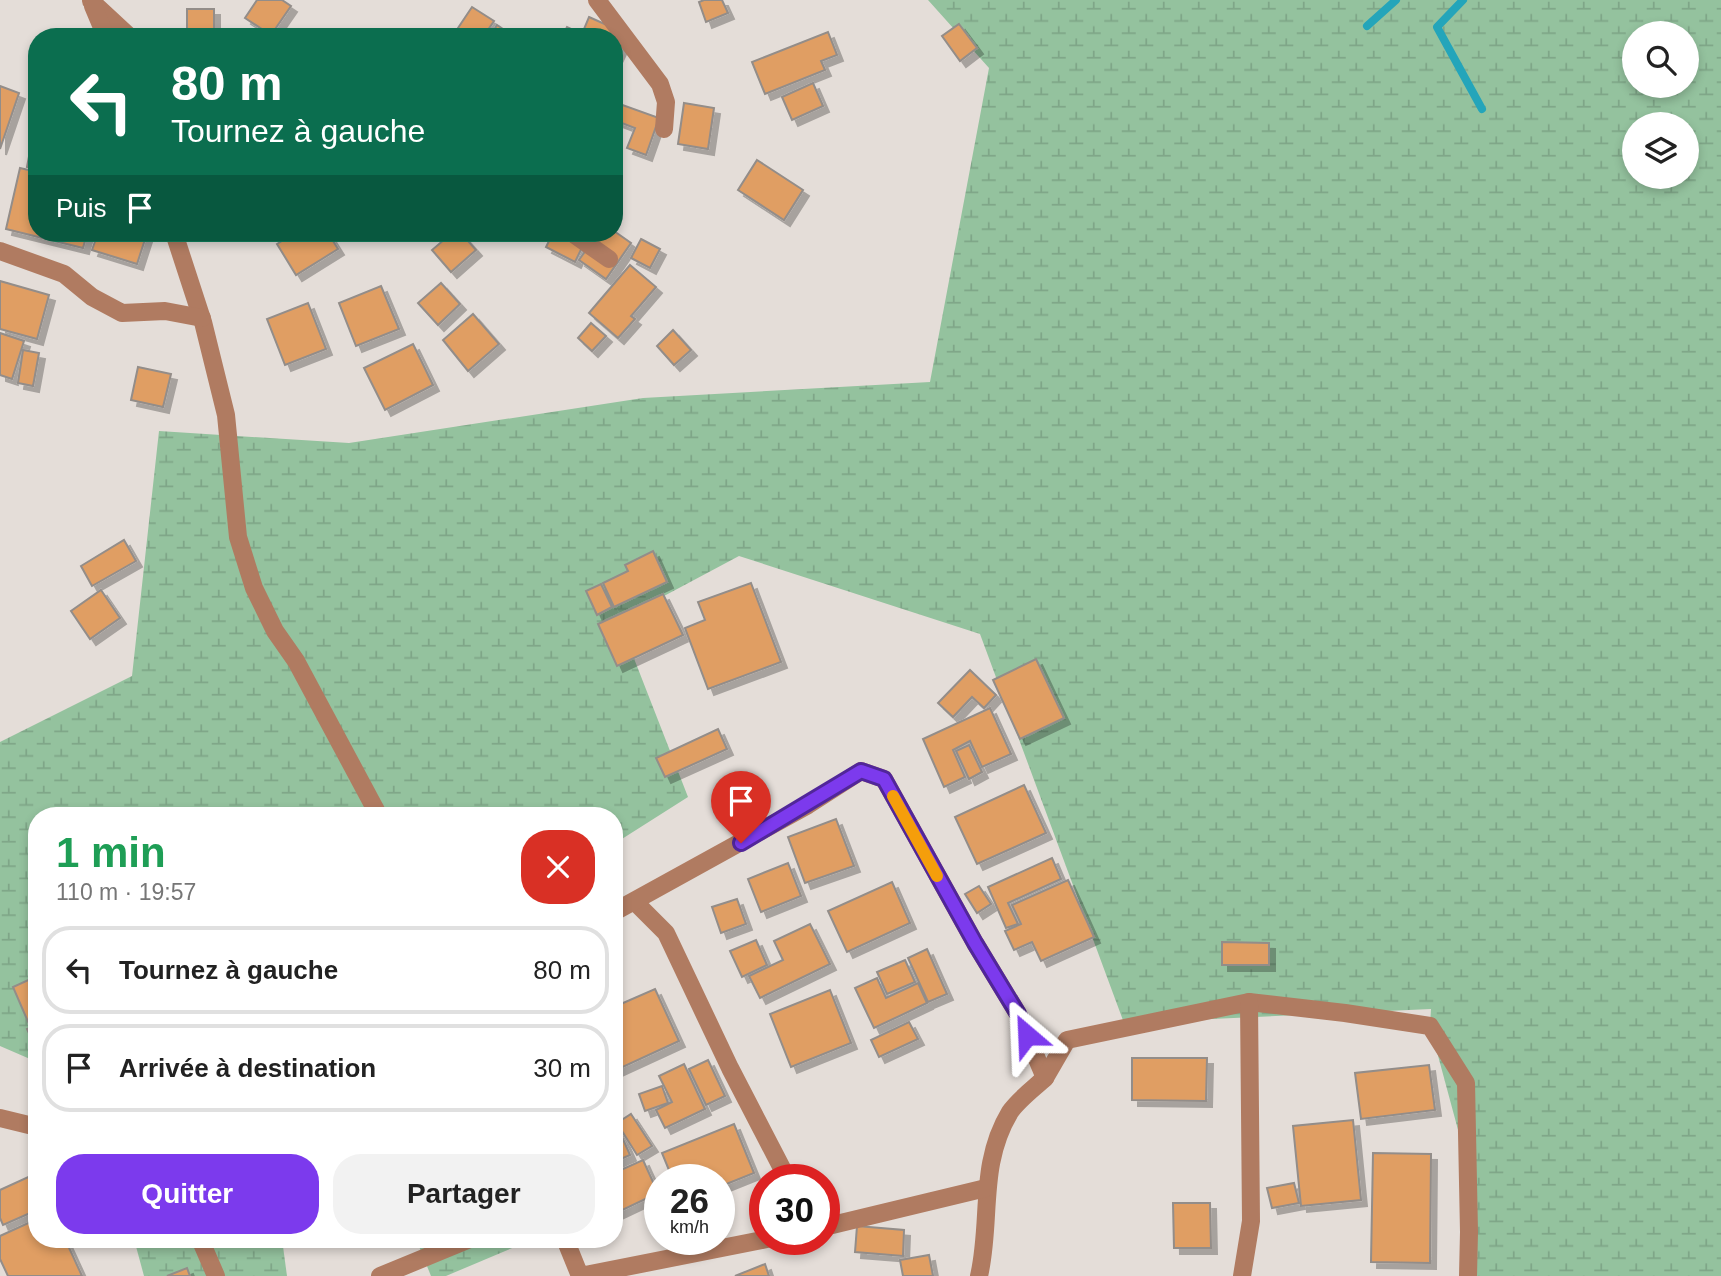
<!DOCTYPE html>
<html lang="fr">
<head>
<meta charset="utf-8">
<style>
	body { margin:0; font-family:Arial,sans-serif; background:#f2f2f2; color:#222; height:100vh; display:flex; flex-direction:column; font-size:26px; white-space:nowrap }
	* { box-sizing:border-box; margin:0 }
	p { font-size:23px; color:#767676 }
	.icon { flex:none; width:38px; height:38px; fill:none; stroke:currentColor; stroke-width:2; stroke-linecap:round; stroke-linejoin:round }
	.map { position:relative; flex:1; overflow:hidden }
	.side { position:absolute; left:28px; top:807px; width:595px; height:441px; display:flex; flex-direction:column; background:#fff; border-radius:28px; box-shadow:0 4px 10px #0003 }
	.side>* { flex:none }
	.top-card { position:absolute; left:28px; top:28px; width:595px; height:214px; border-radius:28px; box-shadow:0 4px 10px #0003; background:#0b6e4f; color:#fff; overflow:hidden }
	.tools { position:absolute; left:1622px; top:21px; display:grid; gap:14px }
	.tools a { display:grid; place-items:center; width:77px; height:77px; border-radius:50%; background:#fff; box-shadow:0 4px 10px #0003; font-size:35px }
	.speed { position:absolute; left:644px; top:1164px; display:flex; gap:14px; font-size:35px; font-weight:700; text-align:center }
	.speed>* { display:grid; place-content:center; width:91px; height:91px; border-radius:50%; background:#fff; box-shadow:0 4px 10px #0003; line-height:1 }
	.speed small { font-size:18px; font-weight:400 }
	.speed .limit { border:10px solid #d22; background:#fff; color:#111 }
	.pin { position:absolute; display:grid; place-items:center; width:60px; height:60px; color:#fff; margin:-72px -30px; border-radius:50% 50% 50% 0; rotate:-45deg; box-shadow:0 0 7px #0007 }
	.pin .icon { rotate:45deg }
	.me { position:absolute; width:77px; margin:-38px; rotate:334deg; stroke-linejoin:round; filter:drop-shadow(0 0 5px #0008) }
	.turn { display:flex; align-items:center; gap:24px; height:147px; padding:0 28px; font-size:32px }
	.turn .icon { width:91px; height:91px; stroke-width:2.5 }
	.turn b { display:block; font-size:49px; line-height:60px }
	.then { display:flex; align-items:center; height:66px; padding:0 28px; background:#0003; gap:14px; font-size:26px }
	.round { display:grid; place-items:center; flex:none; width:74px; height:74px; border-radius:28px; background:#f2f2f2 }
	.headline { display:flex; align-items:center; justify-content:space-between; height:119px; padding:0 28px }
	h1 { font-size:42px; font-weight:700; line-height:52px; color:#1e9e55 }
	.primary-button { display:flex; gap:14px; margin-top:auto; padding:14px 28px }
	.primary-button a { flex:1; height:80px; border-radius:28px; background:#7c3aed; color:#fff; font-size:28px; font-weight:700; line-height:80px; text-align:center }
	.primary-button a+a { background:#f2f2f2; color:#222 }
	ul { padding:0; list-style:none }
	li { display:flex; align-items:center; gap:21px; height:88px; margin:0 14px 10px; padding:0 14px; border:4px solid #e0e0e0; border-radius:28px }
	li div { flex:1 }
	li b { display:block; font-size:26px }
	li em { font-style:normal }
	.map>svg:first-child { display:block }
	.wetland { fill:url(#wetland-marsh); fill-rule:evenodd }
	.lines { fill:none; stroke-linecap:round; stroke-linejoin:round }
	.stream { stroke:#24a5ba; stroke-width:8 }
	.building { fill:#e09e64; stroke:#938d89; stroke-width:2; filter:url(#shadow) }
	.minor { stroke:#b07b61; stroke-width:18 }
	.route-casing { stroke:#51269a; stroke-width:18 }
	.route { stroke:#7c3aed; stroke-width:12 }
	.slow { stroke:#f59e0b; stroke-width:12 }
</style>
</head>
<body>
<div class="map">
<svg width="1721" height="1276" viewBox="0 0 1721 1276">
	<defs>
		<pattern id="wetland-marsh" width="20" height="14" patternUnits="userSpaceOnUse" patternTransform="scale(1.75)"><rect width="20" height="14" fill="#94c29e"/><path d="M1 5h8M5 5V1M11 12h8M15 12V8" fill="none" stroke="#7fa688"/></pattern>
		<filter id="shadow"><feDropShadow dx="6" dy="6" stdDeviation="0" flood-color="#0004"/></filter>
	</defs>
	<rect width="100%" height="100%" fill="#e4ddd8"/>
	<!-- wetland -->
	<g class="wetland">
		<path d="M928,0H1721V1276H1468L1471,1178L1430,1026L1431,1009L1124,1023L980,634L739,556L619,620L688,797L614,844V816H37V1062L0,1046V742L132,676L159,431L349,443L643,398L930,382L989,68ZM1634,33H1687V86H1634ZM1634,124H1687V177H1634Z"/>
		<path d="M134,1239H282L287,1276H144Z"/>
		<path d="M416,1239H531V1240L446,1276H431Z"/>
	</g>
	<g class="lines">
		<!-- stream -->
		<g class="stream">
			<path d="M1463,0L1437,27L1482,109"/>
			<path d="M1367,26L1396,0"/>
		</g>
	</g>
	<!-- building -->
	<g class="building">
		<path d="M257,0H282L291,6L271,35L245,18Z"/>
		<path d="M704,0H722L728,13L706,22L699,2Z"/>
		<path d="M472,7L494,21L483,37H452Z"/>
		<rect x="187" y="9" width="27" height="28"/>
		<path d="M589,17L627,34L614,61V37H562L567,27L582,34Z"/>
		<path d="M959,24L977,48L960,61L942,36Z"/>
		<path d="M497,25L515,37H490Z"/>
		<path d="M828,32L837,55L821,61L825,70L765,94L752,62Z"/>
		<path d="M813,83L823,106L792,120L782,97Z"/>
		<path d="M0,86L19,93L0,149Z"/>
		<path d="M614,102L659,118L646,155L627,148L635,128L614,120Z"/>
		<path d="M684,103L714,108L708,149L678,144Z"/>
		<path d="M35,125L37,126V169L27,167Z"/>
		<path d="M757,160L803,190L784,220L738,190Z"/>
		<path d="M20,168L37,172V233H87L83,248L6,229Z"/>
		<path d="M614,231L631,243L606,279L579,260L598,233Z"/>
		<path d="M98,233H147L137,264L92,250Z"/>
		<path d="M295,233H328L338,249L296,275L277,244Z"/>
		<path d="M452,233H461L476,250L451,272L432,250Z"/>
		<path d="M553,233H589L575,262L546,247Z"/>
		<path d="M641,239L660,249L650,268L631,258Z"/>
		<path d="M630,265L656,287L631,316L635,319L618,338L589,313Z"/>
		<path d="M0,281L49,295L37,339L0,329Z"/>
		<path d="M441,283L460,304L438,325L418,303Z"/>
		<path d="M381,286L399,329L356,346L339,303Z"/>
		<path d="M308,303L326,349L285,365L267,319Z"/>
		<path d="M473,314L499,344L468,371L443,340Z"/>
		<path d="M591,323L606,336L592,351L578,338Z"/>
		<path d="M673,330L691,350L674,365L657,346Z"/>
		<path d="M0,333L24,341L12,379L0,375Z"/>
		<path d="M413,344L433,385L385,410L364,368Z"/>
		<path d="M23,350L39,353L33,386L18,383Z"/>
		<path d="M138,367L171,374L163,407L131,400Z"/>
		<path d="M124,540L136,561L92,586L81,566Z"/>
		<path d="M653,551L667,582L614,607L603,583L628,571L625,565Z"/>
		<path d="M751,583L781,662L708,689L685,628L705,620L698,602Z"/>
		<path d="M601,584L612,607L597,615L586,591Z"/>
		<path d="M101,590L120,618L90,639L71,611Z"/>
		<path d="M663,594L683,635L617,666L598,624Z"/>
		<path d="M1036,659L1064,718L1020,739L993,680Z"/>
		<path d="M970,670L996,695L984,708L972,697L953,717L938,703Z"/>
		<path d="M990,708L1011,754L982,767L970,741L953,750L965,777L944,787L923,739Z"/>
		<path d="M718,729L727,749L665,777L656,758Z"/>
		<path d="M969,745L982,772L969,779L956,751Z"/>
		<path d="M1024,785L1046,833L977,864L955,817Z"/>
		<path d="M836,819L854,866L805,883L788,837Z"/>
		<path d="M1052,858L1061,879L1008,903L1018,924L1006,928L988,887Z"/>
		<path d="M788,863L801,896L761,912L748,879Z"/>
		<path d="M1068,880L1094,937L1041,961L1032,942L1014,950L1005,931L1021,924L1012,905Z"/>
		<path d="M892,882L910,923L847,952L828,911Z"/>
		<path d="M979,886L991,904L977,913L965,894Z"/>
		<path d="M737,899L746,924L721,933L712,907Z"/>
		<path d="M810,924L830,964L760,998L749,976L783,960L774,941Z"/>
		<path d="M756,940L767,965L742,977L730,951Z"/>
		<path d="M1222,942L1269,943V965H1222Z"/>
		<path d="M927,949L947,994L928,1002L908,958Z"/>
		<path d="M905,960L915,982L887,994L877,972Z"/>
		<path d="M37,976V1021L29,1024L13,987Z"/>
		<path d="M877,978L886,998L918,983L927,1003L874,1028L855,988Z"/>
		<path d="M655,989L679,1041L614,1071V1007Z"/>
		<path d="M830,990L851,1043L791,1067L770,1014Z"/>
		<path d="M909,1022L918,1039L879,1057L871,1040Z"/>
		<path d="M37,1025V1050L27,1029Z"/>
		<path d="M1132,1058H1207L1206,1101L1132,1100Z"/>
		<path d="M708,1060L725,1096L706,1105L689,1069Z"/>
		<path d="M684,1064L705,1109L665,1128L656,1110L672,1102L659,1076Z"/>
		<path d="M1429,1065L1435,1110L1361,1119L1355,1073Z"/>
		<path d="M662,1086L668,1103L645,1111L639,1094Z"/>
		<path d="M631,1114L652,1146L637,1155L617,1123Z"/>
		<path d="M614,1119L630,1155L614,1162Z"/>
		<path d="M1353,1120L1361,1200L1301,1206L1293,1126Z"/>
		<path d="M734,1124L754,1173L719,1187V1180H673L662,1153Z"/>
		<path d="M1373,1153L1431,1154L1430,1263L1371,1262Z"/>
		<path d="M643,1160L658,1193L614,1214V1173Z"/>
		<path d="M37,1173V1210L3,1225L0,1218V1190Z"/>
		<path d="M1294,1183L1299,1203L1272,1208L1267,1188Z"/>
		<path d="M1173,1203H1210L1211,1248H1174Z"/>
		<path d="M37,1219V1239H65L82,1276H8L0,1259V1236Z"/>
		<path d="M857,1226L904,1230L903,1256L855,1252Z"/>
		<path d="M929,1255L933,1276H903L900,1260Z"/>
		<path d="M765,1264L769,1276H735Z"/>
		<path d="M187,1268L190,1276H167Z"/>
	</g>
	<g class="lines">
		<!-- minor -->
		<g class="minor">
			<path d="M597,0L660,84L666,102L664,129"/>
			<path d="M91,1L130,37"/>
			<path d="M93,6L106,37"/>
			<path d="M174,233L203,322L226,415L238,537L254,588L275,631L296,661L379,816"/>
			<path d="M572,233L609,259"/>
			<path d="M0,251L64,274L92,297L122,313L165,311L202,318"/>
			<path d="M635,902L666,933L730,1068L788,1180"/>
			<path d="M614,912L808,805L861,771L884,779L975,943L1018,1014L1045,1078C1034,1088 1018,1100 1010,1112C978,1165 992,1220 979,1276"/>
			<path d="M1045,1078L1067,1040L1249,1002L1345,1013L1430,1026L1466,1083L1469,1232L1468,1276"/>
			<path d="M0,1118L37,1127"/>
			<path d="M824,1227L986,1188"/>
			<path d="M200,1239L216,1276"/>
			<path d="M565,1239L580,1276L767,1239"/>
			<path d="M380,1276L470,1239"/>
			<path d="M1242,1276L1251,1221L1249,1002"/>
		</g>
	</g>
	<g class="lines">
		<defs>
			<path id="route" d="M741,843L861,771L884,779L975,943L1018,1014L1027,1035"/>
		</defs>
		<!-- route casing -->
		<use href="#route" class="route-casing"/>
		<!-- route -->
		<use href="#route" class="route"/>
		<!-- slow -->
		<path class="slow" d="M893,796L937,876"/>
	</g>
</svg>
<div class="tools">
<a><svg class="icon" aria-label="search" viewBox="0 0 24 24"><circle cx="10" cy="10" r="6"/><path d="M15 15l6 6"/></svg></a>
<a><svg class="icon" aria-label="layers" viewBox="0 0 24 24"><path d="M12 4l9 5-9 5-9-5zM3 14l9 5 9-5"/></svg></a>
</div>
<div class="speed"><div>26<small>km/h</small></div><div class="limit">30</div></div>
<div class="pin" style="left:741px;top:843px;background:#d93025"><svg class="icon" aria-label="arrive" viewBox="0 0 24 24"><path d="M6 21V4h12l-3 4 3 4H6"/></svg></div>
<svg class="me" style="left:1027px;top:1035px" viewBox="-20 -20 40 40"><path d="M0-17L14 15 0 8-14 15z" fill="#7c3aed" stroke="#fff" stroke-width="4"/></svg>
<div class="top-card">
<div class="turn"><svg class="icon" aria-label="left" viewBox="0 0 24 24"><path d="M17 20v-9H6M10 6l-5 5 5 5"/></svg><div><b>80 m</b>Tournez à gauche</div></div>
<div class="then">Puis<svg class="icon" aria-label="arrive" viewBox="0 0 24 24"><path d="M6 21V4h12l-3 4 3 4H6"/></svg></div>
</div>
<section class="side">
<div class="headline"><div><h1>1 min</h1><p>110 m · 19:57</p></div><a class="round" style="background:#d93025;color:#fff"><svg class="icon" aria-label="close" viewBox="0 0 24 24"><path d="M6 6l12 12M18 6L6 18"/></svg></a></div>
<ul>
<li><svg class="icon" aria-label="left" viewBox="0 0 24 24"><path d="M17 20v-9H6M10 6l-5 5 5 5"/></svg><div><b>Tournez à gauche</b></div><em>80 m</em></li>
<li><svg class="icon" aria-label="arrive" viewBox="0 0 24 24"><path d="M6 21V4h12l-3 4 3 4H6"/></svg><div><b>Arrivée à destination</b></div><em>30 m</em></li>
</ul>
<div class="primary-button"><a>Quitter</a><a>Partager</a></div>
</section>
</div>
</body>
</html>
